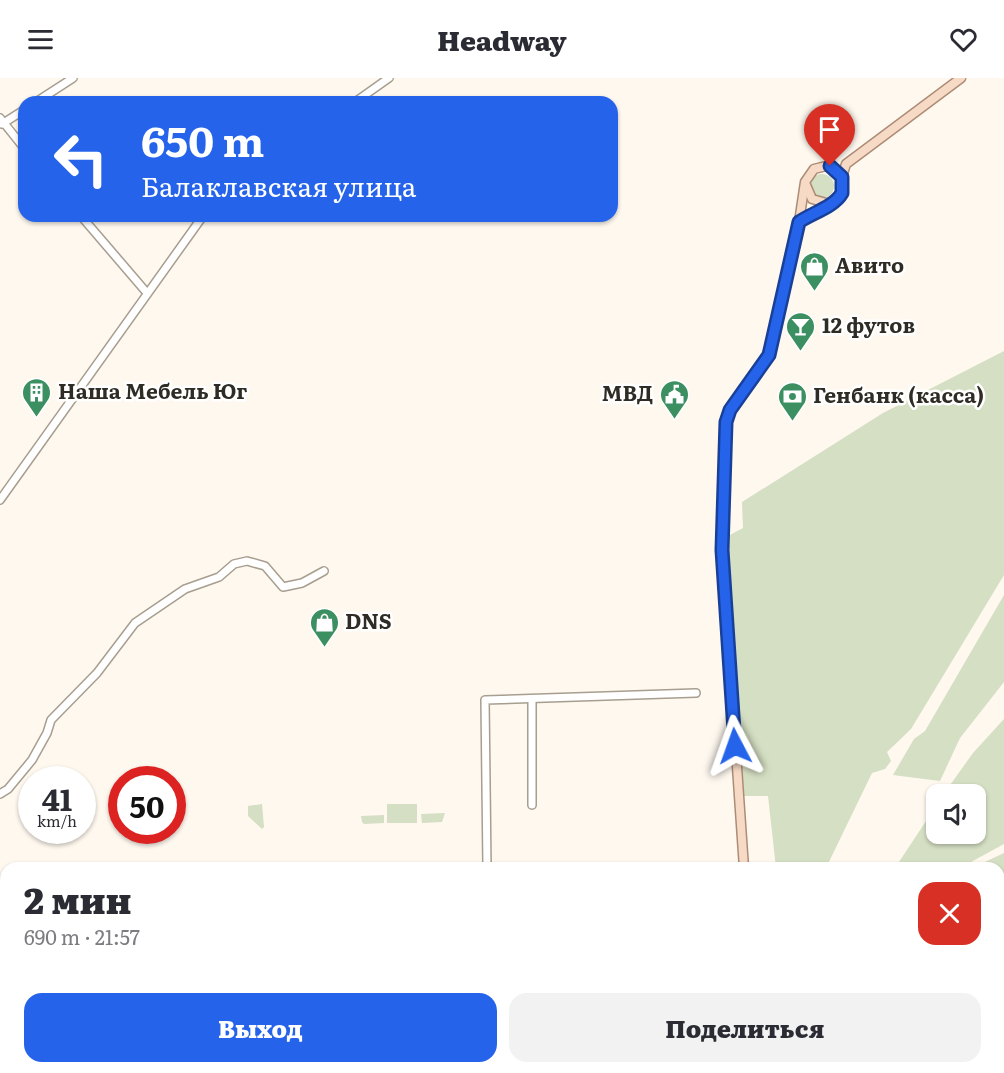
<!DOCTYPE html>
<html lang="ru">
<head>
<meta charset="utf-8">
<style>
	body { margin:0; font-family:Literata,serif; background:#f2f2f3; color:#2b2b33; height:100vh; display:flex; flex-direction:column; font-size:22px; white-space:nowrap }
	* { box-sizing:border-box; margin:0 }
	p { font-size:20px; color:#7c7c81 }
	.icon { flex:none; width:33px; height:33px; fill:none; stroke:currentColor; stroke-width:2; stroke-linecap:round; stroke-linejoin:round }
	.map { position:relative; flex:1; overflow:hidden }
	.details { position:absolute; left:0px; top:784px; width:1005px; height:212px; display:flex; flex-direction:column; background:#fff; border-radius:18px 18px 0 0; box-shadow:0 2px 4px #0004 }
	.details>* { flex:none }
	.guide { position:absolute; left:18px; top:18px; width:600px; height:126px; border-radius:18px; box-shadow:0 2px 4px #0004; background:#2563eb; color:#fff; overflow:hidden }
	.fabs { position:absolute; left:926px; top:706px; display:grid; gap:12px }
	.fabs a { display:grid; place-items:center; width:60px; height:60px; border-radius:12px; background:#fff; box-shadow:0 2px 4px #0004; font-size:30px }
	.speed { position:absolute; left:18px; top:688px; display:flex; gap:12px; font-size:30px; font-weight:700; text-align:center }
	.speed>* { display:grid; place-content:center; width:78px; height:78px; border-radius:50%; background:#fff; box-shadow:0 2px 4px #0004; line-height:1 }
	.speed small { font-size:15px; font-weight:400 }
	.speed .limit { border:9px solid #d22; background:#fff; color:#111 }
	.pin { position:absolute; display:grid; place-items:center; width:51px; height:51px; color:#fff; margin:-62px -26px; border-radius:50% 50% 50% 0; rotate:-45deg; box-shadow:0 0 6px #0007 }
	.pin .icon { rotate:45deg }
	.me { position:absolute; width:66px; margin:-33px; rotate:356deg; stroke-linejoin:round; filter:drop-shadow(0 0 4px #0008) }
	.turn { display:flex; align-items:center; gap:21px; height:126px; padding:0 24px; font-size:27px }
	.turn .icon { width:78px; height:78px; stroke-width:2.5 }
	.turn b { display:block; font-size:42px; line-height:51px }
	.round { display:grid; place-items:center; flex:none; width:63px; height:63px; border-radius:18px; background:#f2f2f3 }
	.head { display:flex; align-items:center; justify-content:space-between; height:102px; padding:0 24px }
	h1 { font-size:36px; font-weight:800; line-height:45px }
	.cta { display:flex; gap:12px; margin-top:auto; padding:12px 24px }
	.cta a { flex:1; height:69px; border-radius:18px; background:#2563eb; color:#fff; font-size:24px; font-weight:800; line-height:69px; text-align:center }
	.cta a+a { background:#f2f2f3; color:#2b2b33 }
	header { display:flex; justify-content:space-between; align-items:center; height:78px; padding:0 24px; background:#fff; font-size:27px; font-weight:800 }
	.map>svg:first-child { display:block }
	.green { fill:#d5dfc3 }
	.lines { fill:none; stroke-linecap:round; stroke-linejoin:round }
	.minor-casing { stroke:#a79e8f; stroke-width:10 }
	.major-casing { stroke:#ad8c75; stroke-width:11 }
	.minor { stroke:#fff; stroke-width:7 }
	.major { stroke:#f7dac6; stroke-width:8 }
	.route-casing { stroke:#184099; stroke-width:15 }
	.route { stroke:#2563eb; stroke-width:10 }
	.labels { text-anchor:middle; stroke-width:5; stroke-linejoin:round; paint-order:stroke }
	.poi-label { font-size:21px; font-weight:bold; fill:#2f2b25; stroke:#fff; text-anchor:start }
</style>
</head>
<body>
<header><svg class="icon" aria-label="menu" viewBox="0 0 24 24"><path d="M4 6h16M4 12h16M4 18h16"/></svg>Headway<svg class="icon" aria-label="heart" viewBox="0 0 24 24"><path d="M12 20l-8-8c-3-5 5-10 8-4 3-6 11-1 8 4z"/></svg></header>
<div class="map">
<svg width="1004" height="995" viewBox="0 0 1004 995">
	<rect width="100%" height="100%" fill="#fef8ef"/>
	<!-- green -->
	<g class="green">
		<circle cx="822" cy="108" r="12"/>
		<path d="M1004,273V497L911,651L887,674L891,683L885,691L872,695L826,790H776L768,718H744L726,459L743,450L742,424L883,335Z"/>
		<path d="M1004,517V604L960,660L940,703L893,697L914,661L925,653Z"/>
		<path d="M1004,641V766L960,790H895L936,728V756H975V717H943L973,675Z"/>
		<path d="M262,726L264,749L262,751L248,738V728Z"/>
		<rect x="387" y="726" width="30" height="19"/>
		<path d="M445,735L442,744L422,745L421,736Z"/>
		<path d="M384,737V745L364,746L362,744L361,738Z"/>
		<path d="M1004,775V880L999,890V790H972Z"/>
	</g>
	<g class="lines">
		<defs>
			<g id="minor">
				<path d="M36,24L73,0"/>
				<path d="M355,24L389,0"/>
				<path d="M0,40L24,70"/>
				<path d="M2,46L24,32"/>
				<path d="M81,138L147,215"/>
				<path d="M0,422L203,138"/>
				<path d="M532,621V727"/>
				<path d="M0,716L8,711L32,682L47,655L51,642L97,595L135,545L185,511L219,499L234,486L247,483L265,488L283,509L302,505L324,493"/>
				<path d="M487,790L485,622L696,615"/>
				<path d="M534,790H537"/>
				<path d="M540,990V995"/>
			</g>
			<g id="major">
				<path d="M842,99L846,86L961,0"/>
				<path d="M806,107L812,121L830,126"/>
				<path d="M799,144L827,128"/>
				<path d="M744,790L722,472L726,344L730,332L769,277L799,144L805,104L814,91L826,88L840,95L843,111L834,125"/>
				<path d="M756,990V995"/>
			</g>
		</defs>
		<!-- minor casing -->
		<use href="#minor" class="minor-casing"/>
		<!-- major casing -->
		<use href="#major" class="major-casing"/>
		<!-- minor -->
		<use href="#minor" class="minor"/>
		<!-- major -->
		<use href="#major" class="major"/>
	</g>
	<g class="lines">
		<defs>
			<path id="route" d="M735,668L722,472L726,344L730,332L769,277L799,144C812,135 834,129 842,115V99L830,88"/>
		</defs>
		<!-- route casing -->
		<use href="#route" class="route-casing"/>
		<!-- route -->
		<use href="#route" class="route"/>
	</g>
	<!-- icons -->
	<defs>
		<symbol id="shop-pin" viewBox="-11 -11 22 30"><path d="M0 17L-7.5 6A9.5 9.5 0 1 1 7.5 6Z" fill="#3b8f61" stroke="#fff"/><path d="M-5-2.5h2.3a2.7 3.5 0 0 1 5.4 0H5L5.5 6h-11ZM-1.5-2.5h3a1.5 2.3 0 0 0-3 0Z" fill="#fff"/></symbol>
		<symbol id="bar-pin" viewBox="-11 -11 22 30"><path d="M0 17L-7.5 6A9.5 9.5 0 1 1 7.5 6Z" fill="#3b8f61" stroke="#fff"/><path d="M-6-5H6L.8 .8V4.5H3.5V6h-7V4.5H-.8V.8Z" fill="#fff"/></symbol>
		<symbol id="building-pin" viewBox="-11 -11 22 30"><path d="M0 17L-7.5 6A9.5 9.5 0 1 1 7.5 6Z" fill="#3b8f61" stroke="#fff"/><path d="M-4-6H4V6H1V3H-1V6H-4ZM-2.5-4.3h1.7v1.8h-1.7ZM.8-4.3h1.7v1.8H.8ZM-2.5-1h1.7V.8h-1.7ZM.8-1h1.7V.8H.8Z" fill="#fff"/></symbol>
		<symbol id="civic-pin" viewBox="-11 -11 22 30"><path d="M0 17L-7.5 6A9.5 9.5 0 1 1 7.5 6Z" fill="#3b8f61" stroke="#fff"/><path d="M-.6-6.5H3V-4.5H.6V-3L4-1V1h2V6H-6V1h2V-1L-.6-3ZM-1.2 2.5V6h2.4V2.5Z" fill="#fff"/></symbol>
		<symbol id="bank-pin" viewBox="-11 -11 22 30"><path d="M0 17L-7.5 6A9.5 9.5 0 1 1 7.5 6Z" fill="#3b8f61" stroke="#fff"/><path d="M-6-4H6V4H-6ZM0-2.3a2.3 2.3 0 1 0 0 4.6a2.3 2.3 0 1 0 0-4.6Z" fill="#fff"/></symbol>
	</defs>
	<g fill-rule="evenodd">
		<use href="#shop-pin" x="798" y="172" width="33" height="45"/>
		<use href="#bar-pin" x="784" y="232" width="33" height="45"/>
		<use href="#building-pin" x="20" y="298" width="33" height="45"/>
		<use href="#civic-pin" x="658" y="300" width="33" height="45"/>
		<use href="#bank-pin" x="776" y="302" width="33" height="45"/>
		<use href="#shop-pin" x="308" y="528" width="33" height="45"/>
	</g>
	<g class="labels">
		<!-- poi labels -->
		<g class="poi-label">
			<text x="835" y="195">Авито</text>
			<text x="822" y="255">12 футов</text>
			<text x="58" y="321">Наша Мебель Юг</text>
			<text x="653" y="323" text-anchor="end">МВД</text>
			<text x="813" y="325">Генбанк (касса)</text>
			<text x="345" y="551">DNS</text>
		</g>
	</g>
</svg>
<div class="fabs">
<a><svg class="icon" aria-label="sound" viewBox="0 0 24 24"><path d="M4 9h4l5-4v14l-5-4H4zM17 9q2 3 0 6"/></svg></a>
</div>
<div class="speed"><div>41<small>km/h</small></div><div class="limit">50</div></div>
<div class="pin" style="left:830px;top:88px;background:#d93025"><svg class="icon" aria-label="arrive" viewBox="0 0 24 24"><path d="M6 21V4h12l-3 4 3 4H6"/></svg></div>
<svg class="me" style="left:735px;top:668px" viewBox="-20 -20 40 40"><path d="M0-17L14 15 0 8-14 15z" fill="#2563eb" stroke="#fff" stroke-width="4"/></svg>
<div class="guide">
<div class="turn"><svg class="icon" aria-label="left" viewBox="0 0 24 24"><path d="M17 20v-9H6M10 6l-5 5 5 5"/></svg><div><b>650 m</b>Балаклавская улица</div></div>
</div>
<section class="details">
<div class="head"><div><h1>2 мин</h1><p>690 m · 21:57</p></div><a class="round" style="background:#d93025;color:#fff"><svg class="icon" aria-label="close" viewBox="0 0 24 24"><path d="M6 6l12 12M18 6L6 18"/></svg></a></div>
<div class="cta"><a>Выход</a><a>Поделиться</a></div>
</section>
</div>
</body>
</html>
